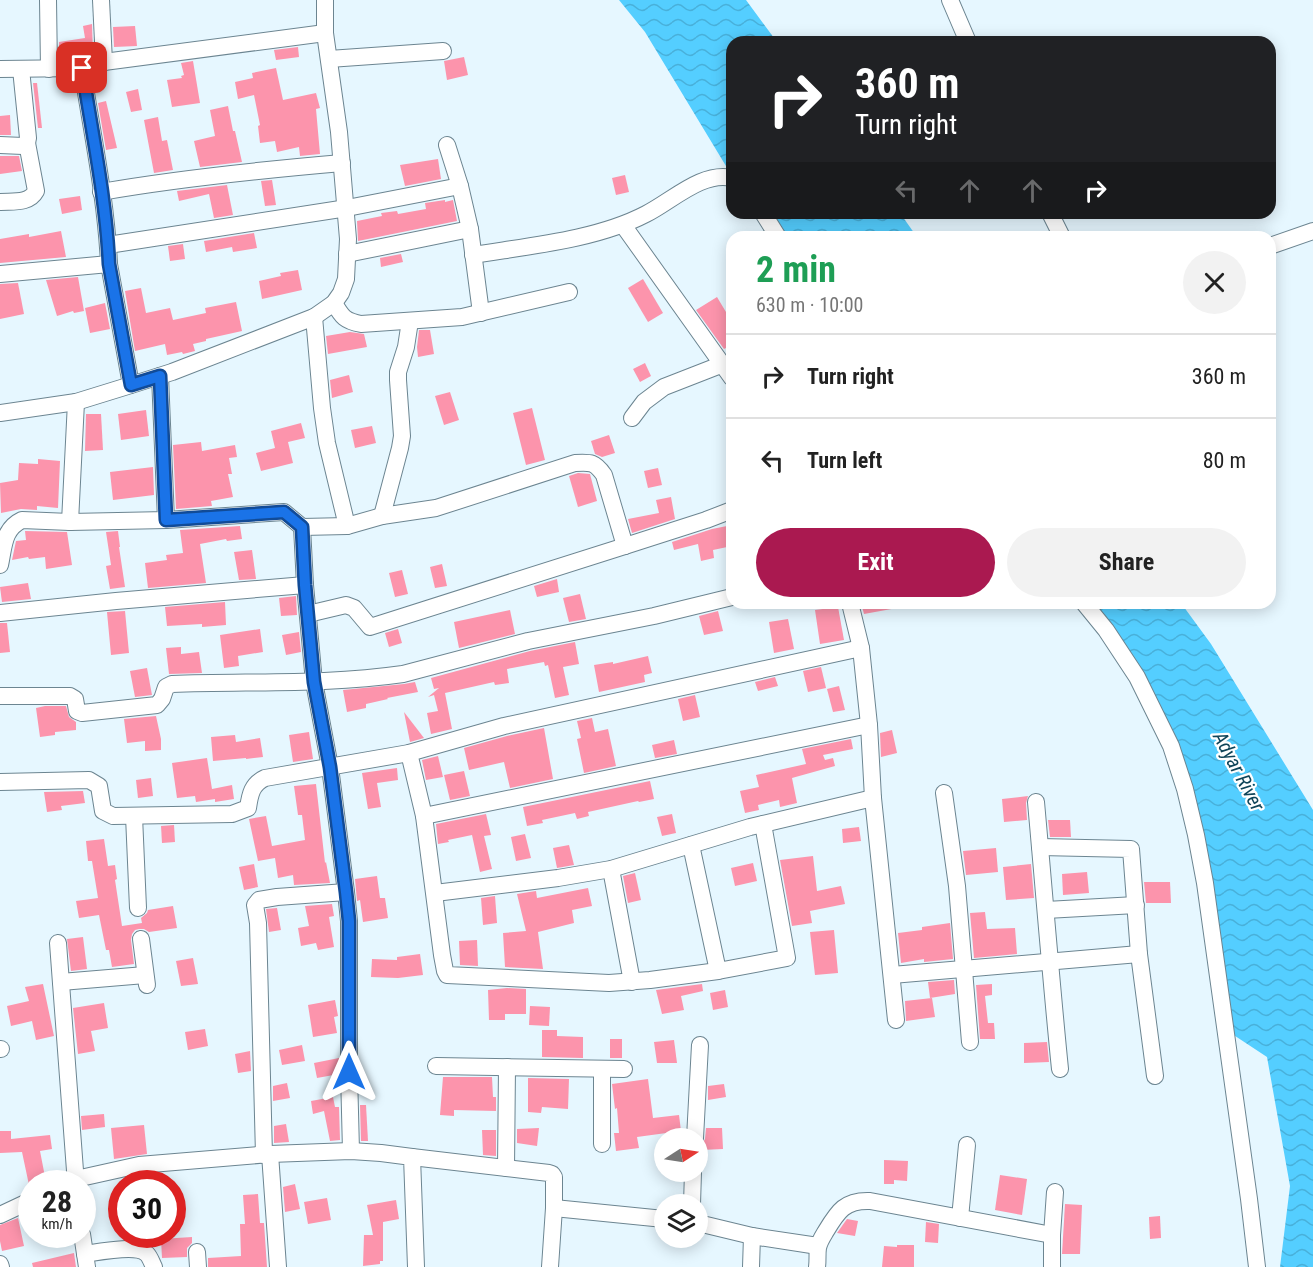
<!DOCTYPE html>
<html lang="en">
<head>
<meta charset="utf-8">
<style>
	body { margin:0; font-family:"Roboto Condensed",sans-serif; background:#f2f2f2; color:#222; height:100vh; display:flex; flex-direction:column; font-size:22px; white-space:nowrap }
	* { box-sizing:border-box; margin:0 }
	p { font-size:20px; color:#767676 }
	.icon { flex:none; width:33px; height:33px; fill:none; stroke:currentColor; stroke-width:2; stroke-linecap:round; stroke-linejoin:round }
	.map { position:relative; flex:1; overflow:hidden }
	.details { position:absolute; left:726px; top:231px; width:550px; height:378px; display:flex; flex-direction:column; background:#fff; border-radius:18px; box-shadow:0 3px 15px #0003 }
	.details>* { flex:none }
	.guide { position:absolute; left:726px; top:36px; width:550px; height:183px; border-radius:18px; box-shadow:0 3px 15px #0003; background:#202124; color:#fff; overflow:hidden }
	.needle { width:39px; rotate:78deg }
	.buttons { position:absolute; left:654px; top:1128px; display:grid; gap:12px }
	.buttons a { display:grid; place-items:center; width:54px; height:54px; border-radius:50%; background:#fff; box-shadow:0 3px 15px #0003; font-size:30px }
	.speed { position:absolute; left:18px; top:1170px; display:flex; gap:12px; font-size:30px; font-weight:700; text-align:center }
	.speed>* { display:grid; place-content:center; width:78px; height:78px; border-radius:50%; background:#fff; box-shadow:0 3px 15px #0003; line-height:1 }
	.speed small { font-size:15px; font-weight:400 }
	.speed .limit { border:9px solid #d22; background:#fff; color:#111 }
	.pin { position:absolute; display:grid; place-items:center; width:51px; height:51px; color:#fff; margin:-26px; border-radius:12px; box-shadow:0 3px 9px #0006 }
	.me { position:absolute; width:66px; margin:-33px; rotate:0deg; stroke-linejoin:round; filter:drop-shadow(0 0 4px #0008) }
	.turn { display:flex; align-items:center; gap:21px; height:126px; padding:0 30px; font-size:27px }
	.turn .icon { width:78px; height:78px; stroke-width:2.5 }
	.turn b { display:block; font-size:42px; line-height:51px }
	.lanes { display:flex; align-items:center; height:57px; padding:0 30px; background:#0003; justify-content:center; gap:30px; direction:ltr }
	.lanes .off { opacity:.35 }
	.round { display:grid; place-items:center; flex:none; width:63px; height:63px; border-radius:32px; background:#f2f2f2 }
	.head { display:flex; align-items:center; justify-content:space-between; height:102px; padding:0 30px }
	h1 { font-size:36px; font-weight:700; line-height:45px; color:#1e9e55 }
	.button { display:flex; gap:12px; margin-top:auto; padding:12px 30px }
	.button a { flex:1; height:69px; border-radius:36px; background:#aa1950; color:#fff; font-size:24px; font-weight:700; line-height:69px; text-align:center }
	.button a+a { background:#f2f2f2; color:#222 }
	ul { padding:0; list-style:none }
	li { display:flex; align-items:center; gap:18px; height:84px; padding:0 30px; border-top:2px solid #e0e0e0 }
	li div { flex:1 }
	li b { display:block; font-size:22px }
	li em { font-style:normal }
	.map>svg:first-child { display:block }
	.water { fill:url(#water-waves) }
	.building { fill:#fc94ac }
	.lines { fill:none; stroke-linecap:round; stroke-linejoin:round }
	.minor-casing { stroke:#6c8591; stroke-width:18 }
	.minor { stroke:#fff; stroke-width:16 }
	.route-casing { stroke:#114b97; stroke-width:15 }
	.route { stroke:#1a73e8; stroke-width:10 }
	.labels { text-anchor:middle; stroke-width:4.5; stroke-linejoin:round; paint-order:stroke }
	.water-label { font-size:20px; font-style:italic; fill:#104559; stroke:#fff }
</style>
</head>
<body>
<div class="map">
<svg width="1313" height="1267" viewBox="0 0 1313 1267">
	<defs>
		<pattern id="water-waves" width="16" height="10" patternUnits="userSpaceOnUse" patternTransform="scale(1.5)"><rect width="16" height="10" fill="#54ceff"/><path d="M0 5q4-4 8 0t8 0" fill="none" stroke="#48b0da"/></pattern>
	</defs>
	<rect width="100%" height="100%" fill="#e6f7ff"/>
	<!-- water -->
	<g class="water">
		<path d="M619,0H746L777,42H732V176L645,32Z"/>
		<path d="M759,213H900L917,237H776Z"/>
		<path d="M1083,603H1181L1211,644L1313,810V1267H1280L1290,1186L1267,1057L1223,1028L1209,910L1171,743Z"/>
	</g>
	<!-- building -->
	<g class="building">
		<path d="M92,24L93,54L81,58H59V42L85,38L83,26Z"/>
		<path d="M135,26L137,46L114,47L113,27Z"/>
		<path d="M298,47L299,57L276,60L274,50Z"/>
		<path d="M464,57L468,75L447,80L444,61Z"/>
		<path d="M193,61L200,103L172,107L167,80L182,78L181,76L184,75L181,63Z"/>
		<path d="M276,68L283,100L316,93L320,108L316,109L320,154L300,156L299,147L277,152L275,141L260,143L258,126L260,125L254,95L238,99L235,82L253,78L252,73Z"/>
		<path d="M33,83H37L42,128H38Z"/>
		<path d="M138,89L142,110L131,112L126,92Z"/>
		<path d="M106,101L117,148L106,150L98,103Z"/>
		<path d="M228,106L233,131H235L242,162L200,167L194,141L215,136L210,110Z"/>
		<path d="M10,115L11,135H0V116Z"/>
		<path d="M158,117L162,141L167,140L173,170L154,173L144,120Z"/>
		<path d="M0,156H19L22,171L0,174Z"/>
		<path d="M438,159L441,179L405,186L400,165Z"/>
		<path d="M625,175L629,192L616,195L612,178Z"/>
		<path d="M272,180L276,205L265,206L261,181Z"/>
		<path d="M227,185L233,215L214,218L209,194L179,201L177,191Z"/>
		<path d="M80,196L82,210L62,214L59,199Z"/>
		<path d="M445,200V202L453,200L457,221L358,241L357,221L382,216L381,213L397,211L398,214L426,209L425,203Z"/>
		<path d="M61,231L66,257L0,263V239L29,234V237Z"/>
		<path d="M254,233L257,248L233,252L232,247L206,252L204,241Z"/>
		<path d="M183,244L185,259L170,261L168,246Z"/>
		<path d="M401,254L403,262L381,267L380,258Z"/>
		<path d="M298,270L302,290L262,299L259,281L281,276L280,273Z"/>
		<path d="M78,277L84,311L74,313L73,311L57,316L46,280Z"/>
		<path d="M643,279L663,313L648,322L628,288Z"/>
		<path d="M18,283L24,314L0,319V284Z"/>
		<path d="M141,288L146,313L170,308L173,320L206,313L205,308L236,302L242,331L206,339V341L193,344L195,351L183,354L182,352L167,355L165,344L135,351L125,291Z"/>
		<path d="M717,297L729,317L727,318L732,328V345L724,349L696,310Z"/>
		<path d="M105,303L110,329L90,333L85,308Z"/>
		<path d="M419,330H430L434,354L418,357L417,347Z"/>
		<path d="M350,332L364,334L367,347L328,354L326,336Z"/>
		<path d="M645,363L651,376L640,382L633,369Z"/>
		<path d="M349,375L353,392L332,398L330,380Z"/>
		<path d="M450,392L459,420L444,425L435,396Z"/>
		<path d="M532,408L545,460L526,465L513,413Z"/>
		<path d="M146,410L149,436L121,440L118,414Z"/>
		<path d="M86,414H101L103,450L85,451Z"/>
		<path d="M301,423L305,438L288,442L293,463L261,471L256,453L275,448L271,431Z"/>
		<path d="M372,426L376,443L355,448L351,430Z"/>
		<path d="M609,435L615,453L602,457L595,454L591,441Z"/>
		<path d="M201,442L202,451L235,445L237,457L229,458L232,474H228L233,497L211,501L212,506L176,509L173,445Z"/>
		<path d="M38,459L60,461L58,508L37,506V510L21,509L1,513L0,483L18,480L19,463L38,464Z"/>
		<path d="M153,467L154,495L113,500L110,472Z"/>
		<path d="M658,468L662,485L648,488L644,471Z"/>
		<path d="M578,473L590,474L597,501L578,507L569,476Z"/>
		<path d="M671,497L675,519L632,533L628,519L659,513L656,500Z"/>
		<path d="M732,525V546L713,550L714,558L701,561L698,544L674,550L672,542L712,529Z"/>
		<path d="M240,526L242,539L227,541L226,539L200,544L206,583L148,588L145,563L167,560L166,555L183,553L180,530Z"/>
		<path d="M25,531L67,532L72,565L46,569L45,557L29,559L28,557L12,560L16,541L26,540Z"/>
		<path d="M118,531L120,547H119L125,587L110,589L106,566L111,565L106,532Z"/>
		<path d="M252,550L256,579L239,580L234,552Z"/>
		<path d="M442,564L447,586L435,588L430,567Z"/>
		<path d="M402,570L408,594L395,597L389,573Z"/>
		<path d="M557,579L559,592L537,597L534,586Z"/>
		<path d="M28,583L31,599L2,602L0,587Z"/>
		<path d="M580,594L586,619L569,622L563,598Z"/>
		<path d="M296,596L297,615L281,616L279,598Z"/>
		<path d="M225,602L226,625L202,627V624L167,626L165,607Z"/>
		<path d="M861,603H897V608L864,614Z"/>
		<path d="M838,607L844,640L820,644L815,610Z"/>
		<path d="M510,610L515,634L459,648L454,622Z"/>
		<path d="M125,611L129,653L111,655L107,612Z"/>
		<path d="M718,611L723,631L704,635L699,616Z"/>
		<path d="M788,619L794,649L774,653L769,622Z"/>
		<path d="M0,623H7L10,652L0,653Z"/>
		<path d="M260,629L263,652L238,656L239,666L224,668L220,635Z"/>
		<path d="M398,629L402,643L389,647L385,633Z"/>
		<path d="M299,632L301,652L286,655L282,635Z"/>
		<path d="M575,642L579,664L563,667L569,695L555,698L548,665L545,666L544,662L507,669L509,683L495,685L494,682L445,693L452,729L431,734L427,713L438,711L434,695L428,697L439,688L434,689L431,678L530,651Z"/>
		<path d="M181,647V654L199,652L202,673L169,674L166,648Z"/>
		<path d="M648,656L652,673L644,675L645,682L599,692L594,665L613,662V664Z"/>
		<path d="M821,667L826,688L808,692L803,671Z"/>
		<path d="M147,668L152,695L135,697L130,671Z"/>
		<path d="M775,677L778,686L758,691L755,682Z"/>
		<path d="M415,682L418,692L387,698L388,699L366,704V708L347,712L343,690L404,684Z"/>
		<path d="M839,686L845,710L833,712L827,689Z"/>
		<path d="M695,695L700,717L683,721L678,699Z"/>
		<path d="M45,706H66L69,717L76,722V730L55,732V735L40,737L36,708Z"/>
		<path d="M404,712L424,738L410,742Z"/>
		<path d="M156,716L161,739V750L145,751V741L127,743L124,719Z"/>
		<path d="M592,718L595,732L608,729L616,766L584,773L577,739L581,738L577,721Z"/>
		<path d="M544,728L553,779L510,788L504,762L469,770L464,748L507,736Z"/>
		<path d="M892,730L897,753L881,757L880,733Z"/>
		<path d="M309,732L313,759L293,762L289,735Z"/>
		<path d="M235,735L236,742L260,738L263,757L246,759V758L213,761L211,737Z"/>
		<path d="M851,739L853,749L823,755L825,760L833,758L835,766L792,778L797,803L780,807L779,800L758,805L759,810L745,813L740,791L759,787L756,775L806,764L802,749Z"/>
		<path d="M674,740L677,754L655,758L652,745Z"/>
		<path d="M438,756L443,777L426,780L422,760Z"/>
		<path d="M207,758L212,789L232,785L234,799L215,802V799L196,802L195,796L177,798L172,763Z"/>
		<path d="M397,768L398,780L377,783L381,807L368,809L362,773Z"/>
		<path d="M464,771L470,796L450,800L444,775Z"/>
		<path d="M151,778L153,796L138,798L136,780Z"/>
		<path d="M650,781L654,799L639,802L638,801L588,812L589,816L577,819L575,813L542,820L543,823L527,826L523,807Z"/>
		<path d="M316,784L325,863L326,862L330,883L294,885L293,875L278,878L275,858L258,861L249,819L266,816L272,846L305,840L302,815H298L294,786Z"/>
		<path d="M83,791L85,803L61,806L62,810L47,812L44,792Z"/>
		<path d="M1028,796L1026,803L1027,820L1004,822L1002,799Z"/>
		<path d="M486,814L491,835L484,836L492,869L480,872L472,835L448,840L449,842L438,844L436,824Z"/>
		<path d="M672,814L676,833L662,836L657,817Z"/>
		<path d="M1048,820H1070L1071,837H1050Z"/>
		<path d="M174,825L175,842L162,843L161,826Z"/>
		<path d="M859,827L861,841L843,843L842,829Z"/>
		<path d="M525,834L531,858L516,861L511,837Z"/>
		<path d="M104,839L108,866L115,865L117,879L115,880L122,926L142,923L141,918L147,913L148,910L173,906L177,928L149,932L144,929H139L135,930L132,934L131,940L134,964L112,967L109,950H106L99,915L79,918L76,901L98,898L92,861H88L86,841Z"/>
		<path d="M569,845L574,865L557,868L553,848Z"/>
		<path d="M996,848L998,872L966,875L963,851Z"/>
		<path d="M813,856L817,891L841,886L845,904L810,911L812,923L792,926L780,860Z"/>
		<path d="M753,863L757,881L735,886L731,868Z"/>
		<path d="M254,864L258,887L244,890L239,867Z"/>
		<path d="M1031,864L1034,898L1006,900L1003,867Z"/>
		<path d="M1087,872L1089,893L1063,895L1062,874Z"/>
		<path d="M635,873L641,900L628,903L623,876Z"/>
		<path d="M377,876L380,898H385L388,918L363,922L360,900L357,901L355,879Z"/>
		<path d="M1144,882H1170L1171,903H1146Z"/>
		<path d="M588,888L592,906L572,910L574,923L538,932L543,969L505,967L503,933L526,931L517,894L536,891L537,898Z"/>
		<path d="M495,896L497,923L483,925L481,898Z"/>
		<path d="M332,904L334,916L329,917L334,947L318,950L316,943L301,946L298,928L309,926L305,906Z"/>
		<path d="M277,908L281,930L269,932L266,909Z"/>
		<path d="M985,912L987,929L1015,928L1017,954L974,958L970,913Z"/>
		<path d="M950,923L953,959L924,962V959L901,963L898,933L922,930V927Z"/>
		<path d="M834,930L838,973L815,975L810,932Z"/>
		<path d="M83,937L87,969L71,971L67,939Z"/>
		<path d="M477,940L478,966L460,965L459,941Z"/>
		<path d="M420,954L423,975L398,978L371,977L372,959L397,960V957Z"/>
		<path d="M193,958L198,984L181,986L176,961Z"/>
		<path d="M954,980L955,994L930,998L928,982Z"/>
		<path d="M43,984L54,1036L36,1040L32,1021L11,1026L7,1006L29,1001L25,987Z"/>
		<path d="M702,984L703,991L681,996L684,1010L662,1014L656,990Z"/>
		<path d="M992,984V995L985,996L988,1023H994L995,1039H980L976,985Z"/>
		<path d="M507,988L526,989V1014H505V1020H489L488,990Z"/>
		<path d="M725,990L728,1007L713,1010L710,993Z"/>
		<path d="M932,998L935,1017L906,1021L905,1001Z"/>
		<path d="M335,1000L338,1016L334,1017L337,1033L313,1037L308,1005Z"/>
		<path d="M104,1003L108,1028L91,1031L95,1051L78,1054L73,1008Z"/>
		<path d="M530,1006L550,1007L549,1026L529,1025Z"/>
		<path d="M205,1029L208,1046L188,1050L185,1032Z"/>
		<path d="M542,1030H557V1036L583,1037V1058L542,1057Z"/>
		<rect x="610" y="1039" width="12" height="19"/>
		<path d="M674,1040L677,1063H657L654,1042Z"/>
		<path d="M1047,1042L1049,1062L1024,1063V1043Z"/>
		<path d="M302,1045L305,1061L282,1065L279,1050Z"/>
		<path d="M250,1051L251,1071L238,1073L235,1054Z"/>
		<path d="M339,1058V1074L317,1078L314,1063Z"/>
		<path d="M443,1077H492L493,1097H496V1111L454,1110V1116L440,1115Z"/>
		<path d="M528,1078L569,1079L568,1109L542,1107L541,1113L528,1112Z"/>
		<path d="M648,1079L653,1118L679,1115L681,1131L637,1137L639,1148L616,1151L614,1133H619L617,1108L615,1109L612,1084Z"/>
		<path d="M287,1083L290,1098L273,1101V1086Z"/>
		<path d="M724,1084L726,1097L708,1100V1086Z"/>
		<path d="M333,1097L335,1107H339L340,1140L330,1141L324,1111L313,1114L311,1101Z"/>
		<path d="M360,1105H366L368,1141H361Z"/>
		<path d="M104,1114L105,1127L82,1130L81,1116Z"/>
		<path d="M286,1124L289,1142L274,1143V1126Z"/>
		<path d="M144,1125L147,1154L114,1159L111,1128Z"/>
		<path d="M539,1128L537,1146L517,1143V1129Z"/>
		<path d="M706,1128H722L723,1149L701,1150V1146L705,1139Z"/>
		<path d="M482,1130H496V1156L483,1155Z"/>
		<path d="M0,1131H11V1139L50,1135L52,1149L40,1151L46,1182L29,1185L22,1152L0,1153Z"/>
		<path d="M884,1160L908,1161L907,1181L894,1180V1184H884Z"/>
		<path d="M1000,1175L1027,1179L1022,1215L995,1210Z"/>
		<path d="M295,1184L300,1209L285,1212L283,1187Z"/>
		<path d="M258,1194L260,1223H264L267,1267H208V1258L241,1256L240,1224H245L243,1195Z"/>
		<path d="M327,1198L331,1220L308,1224L304,1202Z"/>
		<path d="M396,1200L399,1219L383,1222V1261H380V1264L363,1266L364,1235H373L367,1205Z"/>
		<path d="M1065,1204L1082,1205L1080,1254H1062Z"/>
		<path d="M1160,1216L1161,1238L1150,1239L1149,1217Z"/>
		<path d="M18,1218L24,1246L2,1251L0,1241V1225Z"/>
		<path d="M847,1219L858,1221L855,1236L837,1233Z"/>
		<path d="M926,1222L939,1224L938,1243L925,1242Z"/>
		<path d="M192,1237V1243L187,1248V1257L162,1258L161,1239Z"/>
		<path d="M897,1245H914V1267H882L884,1246L897,1247Z"/>
		<path d="M74,1253L76,1267H33L32,1263Z"/>
	</g>
	<g class="lines">
		<defs>
			<g id="minor">
				<path d="M48,0L49,69"/>
				<path d="M101,0L104,62"/>
				<path d="M950,0L968,42"/>
				<path d="M329,59L443,51"/>
				<path d="M82,68C92,133 106,198 109,264L131,385"/>
				<path d="M0,69L82,68L104,62L325,33"/>
				<path d="M0,145L23,146L27,143L28,138L21,69"/>
				<path d="M447,145L460,186L470,229L481,313"/>
				<path d="M101,192C181,178 261,170 342,163"/>
				<path d="M0,202C13,201 29,204 36,191L27,143"/>
				<path d="M763,213L778,237"/>
				<path d="M1050,213L1062,237"/>
				<path d="M623,225L732,378"/>
				<path d="M108,245L347,208L460,186"/>
				<path d="M1270,246L1313,231"/>
				<path d="M347,254L470,229"/>
				<path d="M473,255C528,246 596,240 646,214C672,201 702,171 732,178"/>
				<path d="M0,274L109,264"/>
				<path d="M334,303C342,317 345,321 361,324L462,317L569,292"/>
				<path d="M314,317L322,408L327,443L347,526"/>
				<path d="M160,376L166,520"/>
				<path d="M0,413L76,402L131,385L172,372L314,317L334,303L341,293L346,279L348,239L339,132L325,33V0"/>
				<path d="M632,418L644,402L664,387L723,364"/>
				<path d="M382,516L400,448L402,436L398,380V372L406,347L410,321"/>
				<path d="M70,522L76,402"/>
				<path d="M302,527L347,526L382,516L436,508L575,463C591,462 595,462 604,475L625,546"/>
				<path d="M0,565C4,547 3,529 22,520L70,522L166,520L284,512L302,527L305,585L314,682L330,767L346,892L349,921V1073L351,1151"/>
				<path d="M850,603L861,648L869,725L873,798L896,1020"/>
				<path d="M1084,603L1106,630L1137,677L1171,746L1185,789L1196,835L1205,883L1249,1199L1257,1267"/>
				<path d="M0,613L116,601L305,585"/>
				<path d="M308,614L346,605L354,608L370,627L625,546L706,520L732,510"/>
				<path d="M0,696H70L75,699L77,711L82,713L157,705L162,699L166,687L172,684C249,681 326,685 403,674L528,641L654,616L732,597"/>
				<path d="M409,753L424,816L442,955L445,971L447,975L609,983L650,980L718,971"/>
				<path d="M0,782L89,780L99,786L103,811L113,816L232,814L248,808C250,794 252,784 265,778L409,753L504,726L861,648"/>
				<path d="M944,793L957,886L970,1042"/>
				<path d="M1036,802C1044,891 1051,980 1060,1069"/>
				<path d="M134,816L138,908"/>
				<path d="M424,816L869,725"/>
				<path d="M691,845L718,971L787,958L763,824"/>
				<path d="M1040,847L1131,849L1139,954L1155,1076"/>
				<path d="M611,869L632,982"/>
				<path d="M435,893L558,878L611,869L750,827L873,798"/>
				<path d="M1046,910L1136,905"/>
				<path d="M141,939L147,985"/>
				<path d="M58,943L76,1184"/>
				<path d="M892,975L1139,954"/>
				<path d="M61,982L145,975"/>
				<path d="M0,1049H1"/>
				<path d="M436,1066L624,1069"/>
				<path d="M602,1069V1144"/>
				<path d="M695,1138L700,1045"/>
				<path d="M270,1154L278,1267"/>
				<path d="M264,1155L258,923L255,905L259,900L277,897L346,892"/>
				<path d="M412,1157L549,1173L552,1174L554,1177V1208L550,1267"/>
				<path d="M506,1168L507,1067"/>
				<path d="M66,1184L76,1179L139,1165L270,1154L351,1151L381,1153L412,1157L416,1267"/>
				<path d="M692,1204L693,1172"/>
				<path d="M554,1208L664,1219"/>
				<path d="M0,1215L32,1200"/>
				<path d="M960,1218L967,1145"/>
				<path d="M698,1223L752,1236L818,1246"/>
				<path d="M82,1234L87,1267"/>
				<path d="M197,1252L198,1267"/>
				<path d="M85,1254C99,1252 137,1244 147,1254C150,1257 152,1263 154,1267"/>
				<path d="M0,1264L1,1267"/>
				<path d="M751,1267L752,1236"/>
				<path d="M817,1267C818,1261 817,1254 818,1248C819,1242 823,1236 826,1231C838,1211 845,1200 870,1201L1052,1235"/>
				<path d="M1052,1267V1235L1055,1192"/>
			</g>
		</defs>
		<!-- minor casing -->
		<use href="#minor" class="minor-casing"/>
		<!-- minor -->
		<use href="#minor" class="minor"/>
	</g>
	<g class="lines">
		<defs>
			<path id="route" d="M82,68C92,133 106,198 109,264L131,385L160,376L166,520L284,512L302,527L305,585L314,682L330,767L346,892L349,921V1072"/>
		</defs>
		<!-- route casing -->
		<use href="#route" class="route-casing"/>
		<!-- route -->
		<use href="#route" class="route"/>
	</g>
	<g class="labels">
		<!-- water labels -->
		<g class="water-label">
			<text transform="translate(1239 771) rotate(62)" y="7">Adyar River</text>
		</g>
	</g>
</svg>
<div class="buttons">
<a><svg class="needle" viewBox="-14 -14 28 28"><path d="M0-13l5 13h-10z" fill="#e53935"/><path d="M0 13l5-13h-10z" fill="#767676"/></svg></a>
<a><svg class="icon" aria-label="layers" viewBox="0 0 24 24"><path d="M12 4l9 5-9 5-9-5zM3 14l9 5 9-5"/></svg></a>
</div>
<div class="speed"><div>28<small>km/h</small></div><div class="limit">30</div></div>
<div class="pin" style="left:82px;top:68px;background:#d93025"><svg class="icon" aria-label="arrive" viewBox="0 0 24 24"><path d="M6 21V4h12l-3 4 3 4H6"/></svg></div>
<svg class="me" style="left:349px;top:1072px" viewBox="-20 -20 40 40"><path d="M0-17L14 15 0 8-14 15z" fill="#1a73e8" stroke="#fff" stroke-width="4"/></svg>
<div class="guide">
<div class="turn"><svg class="icon" aria-label="right" viewBox="0 0 24 24"><path d="M7 20v-9h11M14 6l5 5-5 5"/></svg><div><b>360 m</b>Turn right</div></div>
<div class="lanes"><svg class="icon off" aria-label="left" viewBox="0 0 24 24"><path d="M17 20v-9H6M10 6l-5 5 5 5"/></svg><svg class="icon off" aria-label="ahead" viewBox="0 0 24 24"><path d="M12 20V5M6 11l6-6 6 6"/></svg><svg class="icon off" aria-label="ahead" viewBox="0 0 24 24"><path d="M12 20V5M6 11l6-6 6 6"/></svg><svg class="icon" aria-label="right" viewBox="0 0 24 24"><path d="M7 20v-9h11M14 6l5 5-5 5"/></svg></div>
</div>
<section class="details">
<div class="head"><div><h1>2 min</h1><p>630 m · 10:00</p></div><a class="round"><svg class="icon" aria-label="close" viewBox="0 0 24 24"><path d="M6 6l12 12M18 6L6 18"/></svg></a></div>
<ul>
<li><svg class="icon" aria-label="right" viewBox="0 0 24 24"><path d="M7 20v-9h11M14 6l5 5-5 5"/></svg><div><b>Turn right</b></div><em>360 m</em></li>
<li><svg class="icon" aria-label="left" viewBox="0 0 24 24"><path d="M17 20v-9H6M10 6l-5 5 5 5"/></svg><div><b>Turn left</b></div><em>80 m</em></li>
</ul>
<div class="button"><a>Exit</a><a>Share</a></div>
</section>
</div>
</body>
</html>
